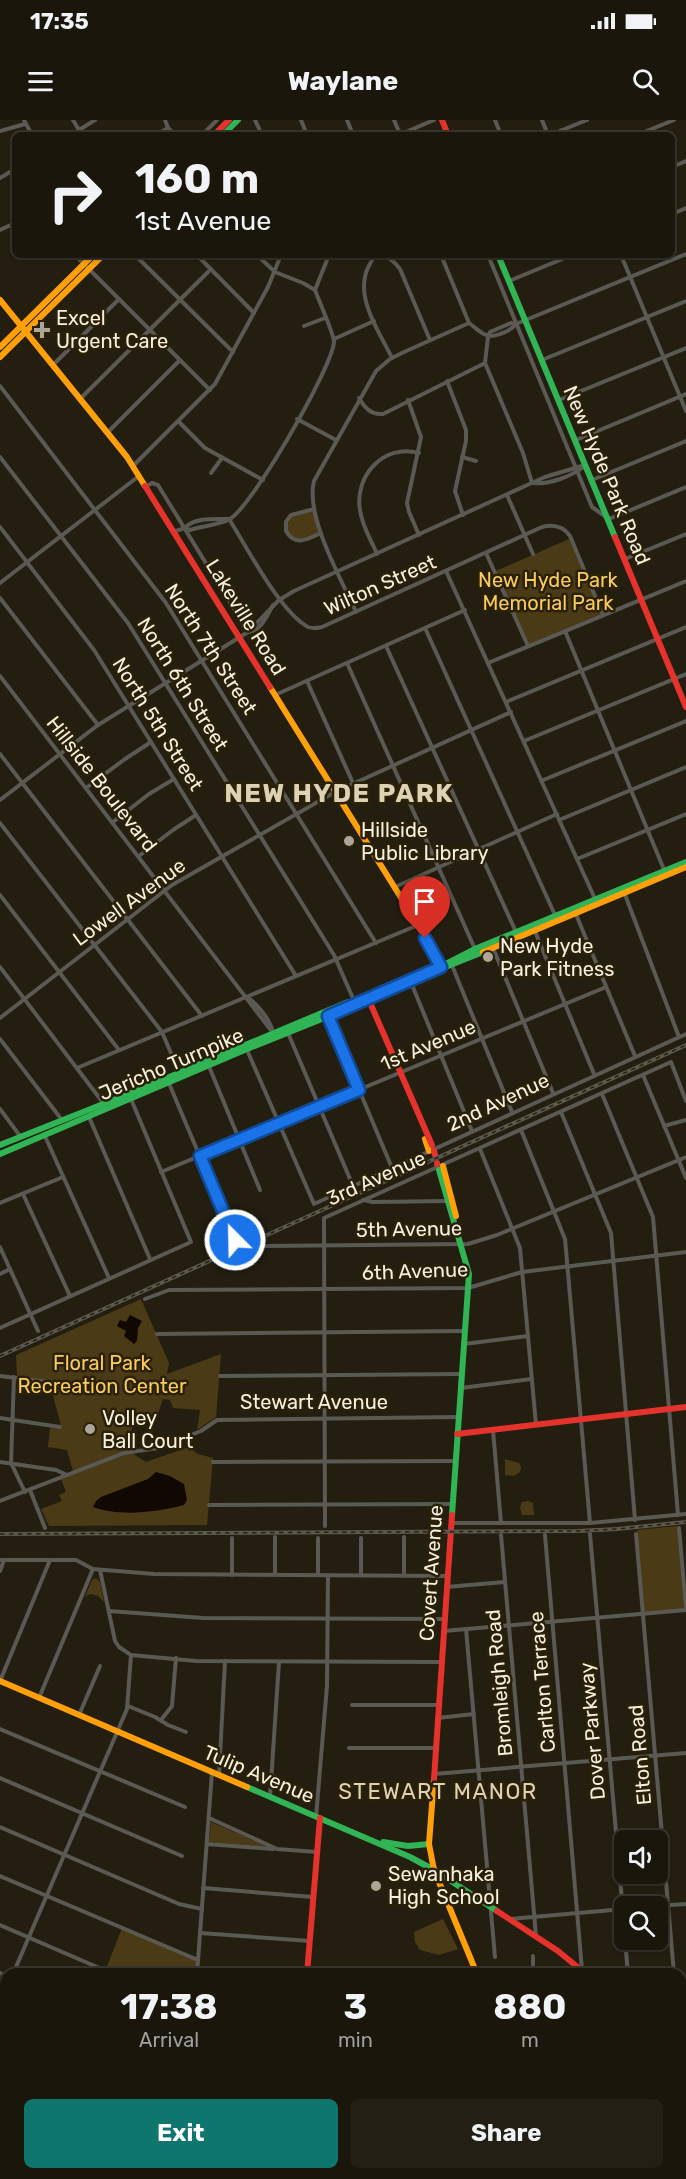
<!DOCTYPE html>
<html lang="en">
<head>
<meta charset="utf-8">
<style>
	body { margin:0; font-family:Rubik,sans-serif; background:#231f15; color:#f1f3f6; height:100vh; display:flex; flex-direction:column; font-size:22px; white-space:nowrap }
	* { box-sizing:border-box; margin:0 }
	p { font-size:20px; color:#9f9f9d }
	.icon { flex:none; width:33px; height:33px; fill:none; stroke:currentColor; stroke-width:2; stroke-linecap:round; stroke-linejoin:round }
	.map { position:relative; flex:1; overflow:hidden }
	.panel { position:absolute; left:0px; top:1848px; width:687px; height:212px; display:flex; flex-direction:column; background:#1a160c; border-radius:18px 18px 0 0; box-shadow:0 2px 4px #0004,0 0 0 2px #38352d }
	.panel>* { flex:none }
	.banner { position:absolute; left:12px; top:12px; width:663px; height:126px; border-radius:9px; box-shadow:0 2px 4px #0004,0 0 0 2px #38352d; background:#1a160c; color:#f1f3f6; overflow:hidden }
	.fabs { position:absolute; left:614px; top:1710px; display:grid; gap:12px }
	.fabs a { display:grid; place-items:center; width:54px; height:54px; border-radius:9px; background:#1a160c; box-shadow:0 2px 4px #0004,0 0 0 2px #38352d; font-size:30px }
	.pin { position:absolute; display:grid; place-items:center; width:51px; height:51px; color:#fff; margin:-62px -26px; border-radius:50% 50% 50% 0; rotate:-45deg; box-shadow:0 0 6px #0007 }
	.pin .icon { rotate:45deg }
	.me { position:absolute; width:66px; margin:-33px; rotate:337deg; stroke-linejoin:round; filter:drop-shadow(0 0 4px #0008) }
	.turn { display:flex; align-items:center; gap:21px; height:126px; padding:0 24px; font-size:27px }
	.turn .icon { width:78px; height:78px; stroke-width:2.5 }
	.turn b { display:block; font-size:42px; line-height:51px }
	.eta { display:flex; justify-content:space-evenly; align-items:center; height:102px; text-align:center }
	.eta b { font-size:36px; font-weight:700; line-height:42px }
	.cta { display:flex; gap:12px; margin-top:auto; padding:12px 24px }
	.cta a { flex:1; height:69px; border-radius:9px; background:#0f766e; color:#fff; font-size:24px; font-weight:700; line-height:69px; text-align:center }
	.cta a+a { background:#231f15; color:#f1f3f6 }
	.status { display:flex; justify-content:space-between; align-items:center; height:42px; padding:0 30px; background:#1a160c; direction:ltr }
	.status svg { height:16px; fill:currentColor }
	header { display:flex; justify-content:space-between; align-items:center; height:78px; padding:0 24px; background:#1a160c; font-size:27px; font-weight:700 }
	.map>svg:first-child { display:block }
	.green { fill:#4a3b16 }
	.water { fill:#110801 }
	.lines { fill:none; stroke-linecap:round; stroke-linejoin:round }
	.street { stroke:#5b5953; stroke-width:4 }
	.fast { stroke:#30b455; stroke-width:6 }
	.slow { stroke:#ff9f0a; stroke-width:6 }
	.jam { stroke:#e5322d; stroke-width:6 }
	.rail-casing { stroke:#5b5850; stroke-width:4 }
	.rail { stroke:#2b2108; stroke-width:1.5; stroke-dasharray:4.5; stroke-linecap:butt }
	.route-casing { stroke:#114b97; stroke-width:15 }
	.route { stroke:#1a73e8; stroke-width:10 }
	.poi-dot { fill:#aca698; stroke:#2b2108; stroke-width:2 }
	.labels { text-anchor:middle; stroke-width:5; stroke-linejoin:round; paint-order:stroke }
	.poi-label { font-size:20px; fill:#f6f0e1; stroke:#2b2108; text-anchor:start }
	.street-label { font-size:20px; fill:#f6f0e1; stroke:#2b2108 }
	.park-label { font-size:20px; fill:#f9cc5f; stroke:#2b2108 }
	.quarter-label { font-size:22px; letter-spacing:1.5px; fill:#ded2b5; stroke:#2b2108 }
	.district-label { font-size:26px; font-weight:bold; letter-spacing:1.5px; fill:#ded2b5; stroke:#2b2108 }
</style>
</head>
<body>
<div class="status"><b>17:35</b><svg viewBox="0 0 49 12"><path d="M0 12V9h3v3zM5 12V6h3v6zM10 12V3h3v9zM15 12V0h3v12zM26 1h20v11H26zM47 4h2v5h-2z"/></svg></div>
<header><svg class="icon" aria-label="menu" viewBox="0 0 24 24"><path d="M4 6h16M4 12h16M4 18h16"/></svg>Waylane<svg class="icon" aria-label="search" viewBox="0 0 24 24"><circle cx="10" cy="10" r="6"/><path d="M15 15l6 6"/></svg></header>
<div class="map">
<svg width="686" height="2059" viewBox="0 0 686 2059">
	<rect width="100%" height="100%" fill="#231e10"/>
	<!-- green -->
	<g class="green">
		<path d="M313,391L320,412C305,418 300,424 287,411V406L292,396Z"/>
		<path d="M569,419L601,494L529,524L496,451Z"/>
		<path d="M141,1179L169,1243L167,1254L221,1234L216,1297L197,1310L200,1290L173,1288L170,1280L163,1279L156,1299L135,1295L127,1330L146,1342L189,1327L198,1334L213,1338L207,1405L49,1406L41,1389L62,1381L59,1375L66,1372L61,1359L68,1357L73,1351L67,1330L48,1327L50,1308L62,1309L49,1261L17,1257L16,1235Z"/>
		<path d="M505,1339L519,1343L521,1348L520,1352L514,1356L505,1355Z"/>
		<path d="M528,1381L533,1383L534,1395H522L520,1387L522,1382Z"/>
		<path d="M677,1406L684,1489L644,1492L637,1410Z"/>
		<path d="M96,1458L100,1462L104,1482L98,1476L90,1474L85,1477L92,1460Z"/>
		<path d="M211,1702L269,1727L209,1722Z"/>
		<path d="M443,1799L458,1829L439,1835L420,1830L415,1822L414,1812Z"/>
		<path d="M122,1808L198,1840L196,1854H104Z"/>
		<rect x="542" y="2054" width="120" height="5"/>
	</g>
	<!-- water -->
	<g class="water">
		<path d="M130,1195L142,1201L138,1208L137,1221L134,1224L124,1216L126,1211L117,1206L120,1200L126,1202Z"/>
		<path d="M156,1352L170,1356L184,1364L187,1380L184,1385C157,1392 120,1397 93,1387L96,1381L101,1377L148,1359Z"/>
	</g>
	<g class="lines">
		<!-- street -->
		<g class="street">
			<path d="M24,0L32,15"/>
			<path d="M73,0L79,10"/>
			<path d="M165,0L168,8L175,15"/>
			<path d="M255,0L262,15"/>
			<path d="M301,0L307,15"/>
			<path d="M347,0L353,15"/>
			<path d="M394,0L400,14"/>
			<path d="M495,0L501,15"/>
			<path d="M542,0L548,15"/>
			<path d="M0,11L25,4"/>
			<path d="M71,15L95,0"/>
			<path d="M156,15L168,8"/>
			<path d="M202,15L217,0"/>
			<path d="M399,15L434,0"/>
			<path d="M550,15L587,0"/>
			<path d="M637,15L674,0"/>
			<path d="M672,47L686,41"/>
			<path d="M0,58L15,49"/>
			<path d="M672,94L686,88"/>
			<path d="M0,110L13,104"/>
			<path d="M75,135L210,270"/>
			<path d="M135,135L233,232"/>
			<path d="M197,135L254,193"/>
			<path d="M257,135L275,152L303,163L315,170"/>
			<path d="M375,135C371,142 366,149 365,157C359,184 381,215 392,238"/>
			<path d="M385,135L395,143L400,149L430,220"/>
			<path d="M441,135L469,203"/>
			<path d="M488,135L592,387L609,399L686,367"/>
			<path d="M621,135L686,291"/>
			<path d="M509,161L572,135"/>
			<path d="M516,204L686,134"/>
			<path d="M304,206L325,198"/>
			<path d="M488,217L485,243L523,333L532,363"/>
			<path d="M334,219L374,201"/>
			<path d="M542,240L686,181"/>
			<path d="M53,245L119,179"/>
			<path d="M447,261L466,310V321L455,371L463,395"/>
			<path d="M0,266L166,483L376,823"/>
			<path d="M359,278C365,288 371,295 383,294L485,243"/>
			<path d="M80,279L211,149"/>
			<path d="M408,280L421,317L407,383L409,392L419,415"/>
			<path d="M559,280L686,228"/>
			<path d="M297,299L336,320"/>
			<path d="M179,302L205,328L263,360"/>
			<path d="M108,312L180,240"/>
			<path d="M576,320L686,274"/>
			<path d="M0,337L128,503L334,835L355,883"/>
			<path d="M462,337L476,341"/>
			<path d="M133,346L215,264L268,167L281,135"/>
			<path d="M211,353L222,338"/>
			<path d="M592,360L686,321"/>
			<path d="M533,363C549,365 572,356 585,346"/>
			<path d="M507,375L533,434"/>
			<path d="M314,389L291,395L286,402V411C295,427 308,419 321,413"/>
			<path d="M229,399C247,427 280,492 308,507C313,509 317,508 322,507L542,407C554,404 563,406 570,416L603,495"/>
			<path d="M229,399C216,399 194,397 185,408L190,410C202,406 219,405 230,399C253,385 332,248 334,222C334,214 319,181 315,170L329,135"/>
			<path d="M0,407L94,530L296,856"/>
			<path d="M173,412L185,408"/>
			<path d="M486,433L528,526"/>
			<path d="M377,434C371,420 362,406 360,390C354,356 384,323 419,333"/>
			<path d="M625,439L686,414"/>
			<path d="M446,451L596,781"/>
			<path d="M0,463L139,356"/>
			<path d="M0,478L98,605"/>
			<path d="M273,485C267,496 261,511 248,512L279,480L294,471L545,357L585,345"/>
			<path d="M356,492C341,459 305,396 314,361L376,251L390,239L404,232L469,203C480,211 486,220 500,214C507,212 511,210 516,204L511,203L490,212L488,217"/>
			<path d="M425,508L555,795"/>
			<path d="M565,511L665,752"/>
			<path d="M386,526L516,812"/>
			<path d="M347,543L475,829"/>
			<path d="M488,543L686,461"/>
			<path d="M0,556L273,913C271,900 257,884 247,877"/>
			<path d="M307,561L353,663"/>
			<path d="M275,575L465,490"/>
			<path d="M506,582L686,507"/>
			<path d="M524,621L686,554"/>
			<path d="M0,634L202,896"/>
			<path d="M541,661L686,601"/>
			<path d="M86,668L125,639L151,622"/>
			<path d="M0,680L98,605L248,512L158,365L152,363L145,367"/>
			<path d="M559,700L686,647"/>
			<path d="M113,702L149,674L174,659"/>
			<path d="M0,703L162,912L179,952"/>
			<path d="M139,736L173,710L196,695"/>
			<path d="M577,739L686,694"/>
			<path d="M395,767L557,694"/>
			<path d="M624,772L679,917"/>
			<path d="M0,775L119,930"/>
			<path d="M575,792L635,936"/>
			<path d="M534,809L594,954"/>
			<path d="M493,828L553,973"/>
			<path d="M451,843L512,992"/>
			<path d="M0,847L104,984"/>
			<path d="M410,860L472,1011"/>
			<path d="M328,896L392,1048"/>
			<path d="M0,898L172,765L335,672L511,592"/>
			<path d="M288,913L353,1066"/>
			<path d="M0,919L62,1000"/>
			<path d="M247,930L314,1084L686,914"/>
			<path d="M208,944L260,1070"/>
			<path d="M77,948L418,805"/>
			<path d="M643,955L686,1058"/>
			<path d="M168,961L235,1120"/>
			<path d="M602,974L653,1097L678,1395"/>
			<path d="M0,989L20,1016"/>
			<path d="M561,992L611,1113L635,1400"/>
			<path d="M89,997L150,1139"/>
			<path d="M664,1006L686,1000"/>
			<path d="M521,1010L565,1119L590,1403"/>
			<path d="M44,1014L109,1158"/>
			<path d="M480,1029L520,1128L536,1305"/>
			<path d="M161,1052L606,867"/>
			<path d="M23,1074L70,1176"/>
			<path d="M363,1080L373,1082L448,1081"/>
			<path d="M0,1083L63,1057"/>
			<path d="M0,1127L38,1211"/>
			<path d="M228,1142L265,1126L468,1124L497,1115L686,1037"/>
			<path d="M0,1154L10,1149"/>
			<path d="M145,1179L169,1170L468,1168L522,1152L686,1132"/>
			<path d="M0,1208L191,1122L131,979"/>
			<path d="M157,1214L464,1211"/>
			<path d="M464,1224L528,1216"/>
			<path d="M0,1256L49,1262"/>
			<path d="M220,1256L461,1254"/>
			<path d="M14,1257L11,1343L25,1372"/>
			<path d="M461,1268L531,1259"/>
			<path d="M0,1298L60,1307"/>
			<path d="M493,1310L501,1403"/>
			<path d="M0,1342L56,1350L67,1355"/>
			<path d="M213,1342L455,1341"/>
			<path d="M30,1370L45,1408"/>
			<path d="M0,1381L124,1333L158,1328L201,1311L217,1300L458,1297"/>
			<path d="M209,1385L452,1384"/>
			<path d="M452,1403H590L686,1394"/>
			<path d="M325,1406L324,1098L671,942L686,981"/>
			<path d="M679,1408L686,1489"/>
			<path d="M590,1414L624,1804"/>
			<path d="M636,1414L674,1854"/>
			<path d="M501,1415L536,1816"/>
			<path d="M545,1415L582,1850"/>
			<path d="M361,1418V1455"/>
			<path d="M0,1440H76L93,1449L154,1454L447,1456"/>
			<path d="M100,1450L115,1521L119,1527L131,1535L196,1541L441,1542"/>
			<path d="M0,1451L4,1440"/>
			<path d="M232,1455V1418"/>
			<path d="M275,1455V1417"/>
			<path d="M318,1455V1418"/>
			<path d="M404,1455V1417"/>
			<path d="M446,1467L505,1462"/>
			<path d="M109,1491L203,1498L444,1499"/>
			<path d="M466,1509L495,1837"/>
			<path d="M444,1511L686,1490"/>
			<path d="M0,1561L50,1440"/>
			<path d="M39,1578L93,1449"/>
			<path d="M352,1585H438"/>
			<path d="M128,1586L155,1597L168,1605L186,1612"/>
			<path d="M79,1595L100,1546"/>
			<path d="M437,1598L474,1594"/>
			<path d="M161,1600L172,1586L176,1538"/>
			<path d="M0,1609L185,1687"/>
			<path d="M349,1628H435"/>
			<path d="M434,1654L686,1633"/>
			<path d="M219,1655L225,1541"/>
			<path d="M0,1658L182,1736"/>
			<path d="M270,1677L279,1542"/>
			<path d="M316,1697L327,1566L328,1455"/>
			<path d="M209,1698L277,1729L317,1732"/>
			<path d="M0,1707L179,1784L202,1789"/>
			<path d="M207,1724L273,1729"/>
			<path d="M0,1756L198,1840"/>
			<path d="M203,1768L313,1777"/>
			<path d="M657,1786L686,1784"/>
			<path d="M510,1799L624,1789"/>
			<path d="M0,1805L104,1850"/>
			<path d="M200,1813L310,1821"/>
			<path d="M625,1820L628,1854"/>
			<path d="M533,1836V1854"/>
			<path d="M576,1846V1854"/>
			<path d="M0,1853L6,1856"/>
			<path d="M13,1854L127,1589L131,1535"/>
			<path d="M197,1854L212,1652"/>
			<path d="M0,1884L6,1870"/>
			<path d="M0,1943L6,1947"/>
			<path d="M0,1957L6,1952"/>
			<path d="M0,2000L6,1996"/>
			<path d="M0,2043L6,2040"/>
			<path d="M141,2054L205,2059"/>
			<path d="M494,2054V2059"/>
			<path d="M537,2054V2059"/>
			<path d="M665,2054L666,2059"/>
			<path d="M42,2059L50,2054"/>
			<path d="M108,2059L116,2054"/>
			<path d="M336,2059L337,2054"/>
			<path d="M396,2059V2054"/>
		</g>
		<!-- fast -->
		<g class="fast">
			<path d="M223,15L238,0"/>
			<path d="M498,135L615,417"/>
			<path d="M444,845L475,829L686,742"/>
			<path d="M0,1025L136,971L348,882L355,883"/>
			<path d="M0,1034L247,929L349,888L355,883L483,832"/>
			<path d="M439,1050L469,1154L452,1395"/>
			<path d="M247,1667L410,1737L434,1750L497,1791"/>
			<path d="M383,1722L408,1726L429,1724"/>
			<path d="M0,1908L6,1913"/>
			<path d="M291,2059L292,2054"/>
		</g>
		<!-- slow -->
		<g class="slow">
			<path d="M0,180L127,337L145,366"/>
			<path d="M0,227L93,135"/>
			<path d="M0,237L103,135"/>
			<path d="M270,567L418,805L442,847"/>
			<path d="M483,832L686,747"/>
			<path d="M425,1019L429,1031"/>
			<path d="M443,1046L456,1096"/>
			<path d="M0,1561L247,1667"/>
			<path d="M434,1659L429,1724L434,1750L477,1854"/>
			<path d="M681,1923L686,1925"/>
			<path d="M457,2059L458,2054"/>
		</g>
		<!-- jam -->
		<g class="jam">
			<path d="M442,0L448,15"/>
			<path d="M214,15L229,0"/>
			<path d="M145,366L270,567"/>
			<path d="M615,417L686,587"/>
			<path d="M368,878L432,1025"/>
			<path d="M434,1031L435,1035"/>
			<path d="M437,1043V1044"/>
			<path d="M457,1314L686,1287"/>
			<path d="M434,1659L452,1395"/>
			<path d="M497,1791L558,1831L586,1854"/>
			<path d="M307,1854L320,1698"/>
			<path d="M0,1900L6,1906"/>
		</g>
		<defs>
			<g id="rail">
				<path d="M0,1236L686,925"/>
				<path d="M0,1414L577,1411L617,1409L686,1402"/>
			</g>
		</defs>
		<!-- rail casing -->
		<use href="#rail" class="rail-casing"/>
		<!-- rail -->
		<use href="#rail" class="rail"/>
	</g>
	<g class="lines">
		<defs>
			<path id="route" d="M235,1120L200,1036L359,970L328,896L441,847L425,818"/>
		</defs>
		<!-- route casing -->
		<use href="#route" class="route-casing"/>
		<!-- route -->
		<use href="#route" class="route"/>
	</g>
	<!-- markers -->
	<g class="poi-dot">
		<path d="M39 201h6v6h6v6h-6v6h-6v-6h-6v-6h6z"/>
		<circle cx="349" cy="721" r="6"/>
		<circle cx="488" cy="837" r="6"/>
		<circle cx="90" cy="1309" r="6"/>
		<circle cx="376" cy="1766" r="6"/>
	</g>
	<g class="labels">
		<!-- poi labels -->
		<g class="poi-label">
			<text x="56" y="205">Excel<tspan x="56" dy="23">Urgent Care</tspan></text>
			<text x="361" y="717">Hillside<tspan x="361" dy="23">Public Library</tspan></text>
			<text x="500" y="833">New Hyde<tspan x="500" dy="23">Park Fitness</tspan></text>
			<text x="102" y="1305">Volley<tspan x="102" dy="23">Ball Court</tspan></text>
			<text x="388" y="1761">Sewanhaka<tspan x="388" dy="23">High School</tspan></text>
		</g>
		<!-- street labels -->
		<g class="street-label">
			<text transform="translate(607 355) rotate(67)" y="7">New Hyde Park Road</text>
			<text transform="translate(380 465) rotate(-24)" y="7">Wilton Street</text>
			<text transform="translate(246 497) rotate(58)" y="7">Lakeville Road</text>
			<text transform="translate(211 529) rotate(57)" y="7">North 7th Street</text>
			<text transform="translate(183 564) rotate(58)" y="7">North 6th Street</text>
			<text transform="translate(158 604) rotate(58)" y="7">North 5th Street</text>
			<text transform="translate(102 664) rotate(52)" y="7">Hillside Boulevard</text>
			<text transform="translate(129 782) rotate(-36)" y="7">Lowell Avenue</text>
			<text transform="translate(428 925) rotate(-23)" y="7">1st Avenue</text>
			<text transform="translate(171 944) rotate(-23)" y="7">Jericho Turnpike</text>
			<text transform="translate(498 982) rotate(-25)" y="7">2nd Avenue</text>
			<text transform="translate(376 1058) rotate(-24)" y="7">3rd Avenue</text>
			<text transform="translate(409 1109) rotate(-1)" y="7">5th Avenue</text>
			<text transform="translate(415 1151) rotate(-2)" y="7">6th Avenue</text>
			<text x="314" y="1289">Stewart Avenue</text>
			<text transform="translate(431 1453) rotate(-86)" y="7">Covert Avenue</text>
			<text transform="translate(542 1562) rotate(-95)" y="7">Carlton Terrace</text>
			<text transform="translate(499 1563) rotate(-95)" y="7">Bromleigh Road</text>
			<text transform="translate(592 1611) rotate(-95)" y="7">Dover Parkway</text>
			<text transform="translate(640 1635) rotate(-95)" y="7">Elton Road</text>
			<text transform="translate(259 1654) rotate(23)" y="7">Tulip Avenue</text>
		</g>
		<!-- park labels -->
		<g class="park-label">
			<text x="548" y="467">New Hyde Park<tspan x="548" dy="23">Memorial Park</tspan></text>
			<text x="102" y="1250">Floral Park<tspan x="102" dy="23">Recreation Center</tspan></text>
		</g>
		<!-- quarter labels -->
		<g class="quarter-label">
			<text x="438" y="1679">STEWART MANOR</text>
		</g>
		<!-- district labels -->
		<g class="district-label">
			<text x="339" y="682">NEW HYDE PARK</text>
		</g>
	</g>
</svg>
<div class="fabs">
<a><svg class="icon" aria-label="sound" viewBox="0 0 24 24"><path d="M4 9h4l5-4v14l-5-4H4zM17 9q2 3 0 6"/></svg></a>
<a><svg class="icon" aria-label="search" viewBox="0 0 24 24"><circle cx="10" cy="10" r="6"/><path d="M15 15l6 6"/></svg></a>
</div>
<div class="pin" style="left:425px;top:818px;background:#d93025"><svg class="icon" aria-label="arrive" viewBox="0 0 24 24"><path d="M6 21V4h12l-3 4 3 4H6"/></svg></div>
<svg class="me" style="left:235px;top:1120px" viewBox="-20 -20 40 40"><circle r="17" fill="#1a73e8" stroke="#fff" stroke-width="3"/><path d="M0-11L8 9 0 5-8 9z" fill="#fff"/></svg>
<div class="banner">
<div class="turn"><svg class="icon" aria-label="right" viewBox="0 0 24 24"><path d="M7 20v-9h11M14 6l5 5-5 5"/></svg><div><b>160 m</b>1st Avenue</div></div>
</div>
<section class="panel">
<div class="eta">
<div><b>17:38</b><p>Arrival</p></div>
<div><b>3</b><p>min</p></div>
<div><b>880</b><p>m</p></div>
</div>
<div class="cta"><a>Exit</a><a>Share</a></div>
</section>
</div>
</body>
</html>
